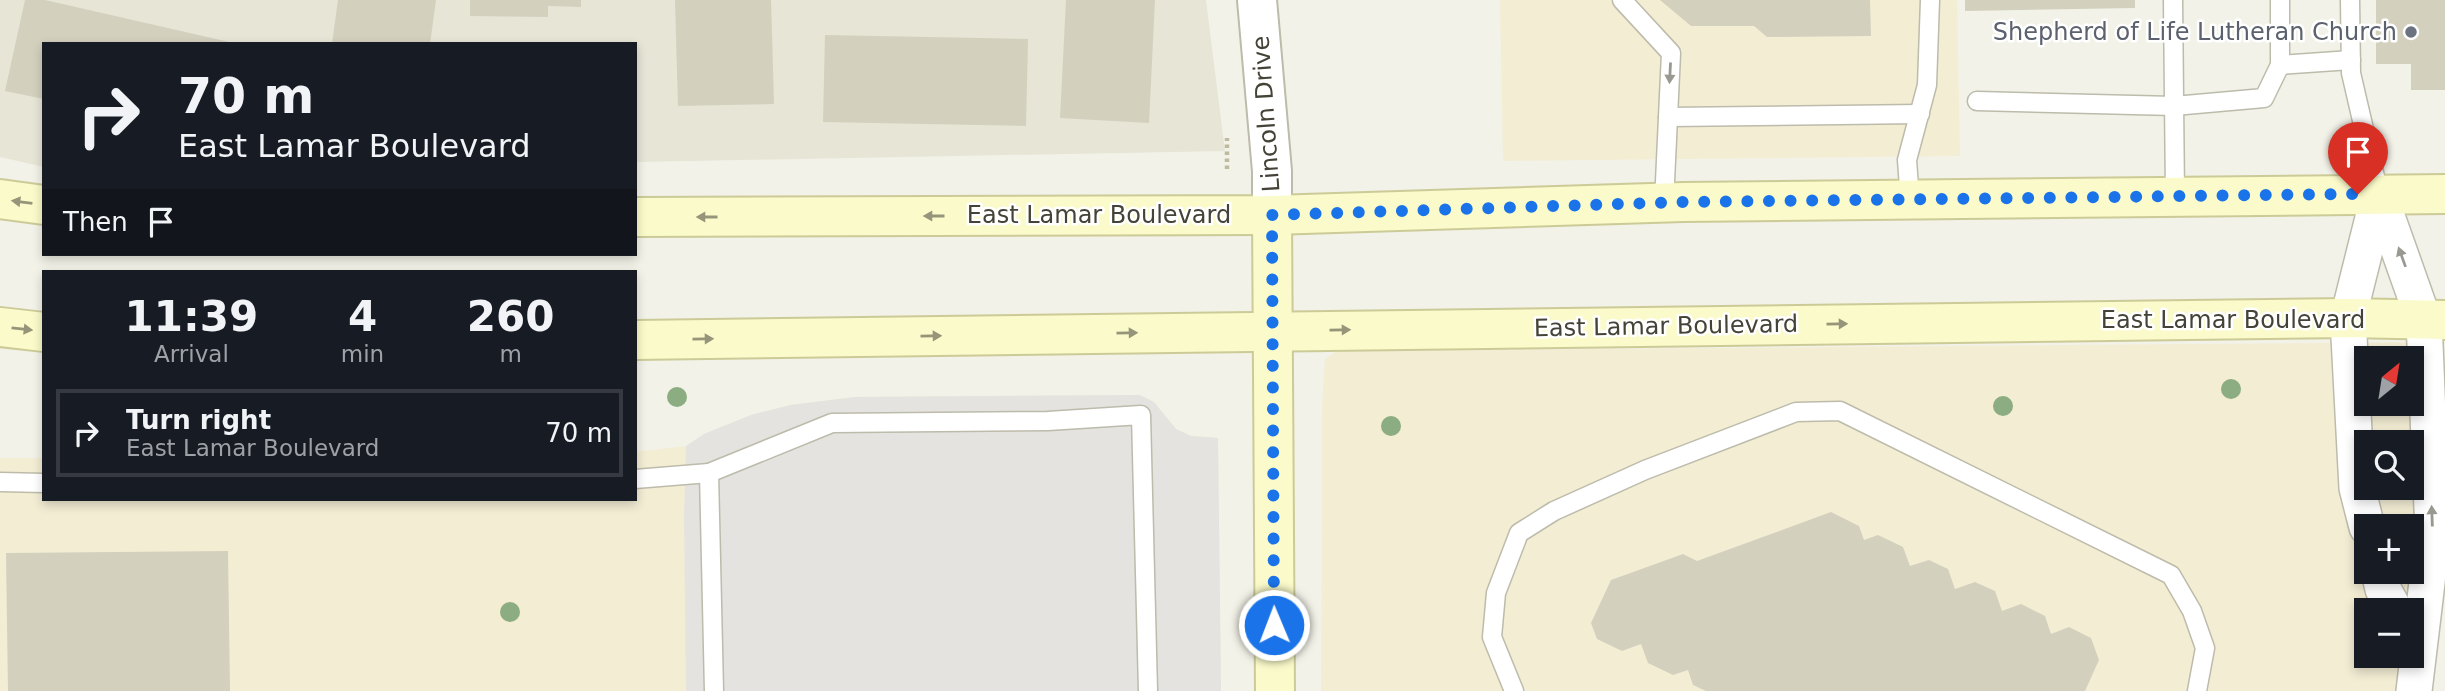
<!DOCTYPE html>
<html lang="en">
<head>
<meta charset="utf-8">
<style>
	body { margin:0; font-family:"DejaVu Sans",sans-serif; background:#20242c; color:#f1f3f6; height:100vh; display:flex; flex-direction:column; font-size:26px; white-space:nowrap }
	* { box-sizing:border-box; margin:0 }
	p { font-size:23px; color:#9ea1a6 }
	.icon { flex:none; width:38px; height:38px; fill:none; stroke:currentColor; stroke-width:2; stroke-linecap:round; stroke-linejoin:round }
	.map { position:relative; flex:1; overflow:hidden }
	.sheet { position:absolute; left:42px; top:270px; width:595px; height:231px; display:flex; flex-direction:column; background:#171b24; border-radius:0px; box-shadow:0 4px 10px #0003 }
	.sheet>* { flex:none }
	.top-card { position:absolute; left:42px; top:42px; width:595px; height:214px; border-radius:0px; box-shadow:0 4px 10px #0003; background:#171b24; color:#f1f3f6; overflow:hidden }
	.needle { width:46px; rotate:30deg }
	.fabs { position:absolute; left:2354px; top:346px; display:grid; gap:14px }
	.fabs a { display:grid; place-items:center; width:70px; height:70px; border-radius:0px; background:#171b24; box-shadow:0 4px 10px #0003; font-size:35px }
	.pin { position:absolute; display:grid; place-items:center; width:60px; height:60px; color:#fff; margin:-72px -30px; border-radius:50% 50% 50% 0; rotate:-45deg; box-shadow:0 0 7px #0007 }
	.pin .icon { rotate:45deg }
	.me { position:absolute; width:77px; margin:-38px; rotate:359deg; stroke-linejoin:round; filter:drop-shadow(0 0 5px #0008) }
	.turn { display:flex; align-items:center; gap:24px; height:147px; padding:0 21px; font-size:32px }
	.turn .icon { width:91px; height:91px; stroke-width:2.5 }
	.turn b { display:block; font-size:49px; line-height:60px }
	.then { display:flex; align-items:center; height:66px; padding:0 21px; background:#0003; gap:14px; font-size:26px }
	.eta { display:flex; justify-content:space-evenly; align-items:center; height:119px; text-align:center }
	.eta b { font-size:42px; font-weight:600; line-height:49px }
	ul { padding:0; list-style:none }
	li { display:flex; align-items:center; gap:21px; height:88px; margin:0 14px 10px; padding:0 7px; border:4px solid #363941; border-radius:0px }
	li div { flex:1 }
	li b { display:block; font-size:26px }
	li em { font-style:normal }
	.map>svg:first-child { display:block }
	.residential { fill:#e6e5d6 }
	.commercial { fill:#f3edd4; fill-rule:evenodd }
	.parking { fill:#e4e3df }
	.building { fill:#d3d0be }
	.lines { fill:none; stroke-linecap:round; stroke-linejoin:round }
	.service-casing { stroke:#bdbbab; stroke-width:21 }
	.minor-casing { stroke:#bdbbab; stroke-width:38 }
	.tertiary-casing { stroke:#bdbbab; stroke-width:42 }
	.secondary-casing { stroke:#cccb98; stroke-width:42 }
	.path { stroke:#beba9d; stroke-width:4.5; stroke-dasharray:3.5 3.5; stroke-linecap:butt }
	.service { stroke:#fff; stroke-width:18 }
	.minor { stroke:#fff; stroke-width:35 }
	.tertiary { stroke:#fff; stroke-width:38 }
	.secondary { stroke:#fafaca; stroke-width:38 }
	.tree { fill:#8cac82 }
	.oneway { fill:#999891 }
	.oneway2 { fill:#969579 }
	.route { stroke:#1a73e8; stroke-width:12; stroke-dasharray:0 21.6 }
	.worship-dot { fill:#6b7280; stroke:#fff; stroke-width:2.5 }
	.labels { text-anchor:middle; stroke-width:5; stroke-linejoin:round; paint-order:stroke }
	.worship-label { font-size:24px; fill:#5b616d; stroke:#fff; text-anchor:end }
	.street-label { font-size:24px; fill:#454337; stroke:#fff }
</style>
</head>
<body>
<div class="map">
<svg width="2445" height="691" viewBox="0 0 2445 691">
	<rect width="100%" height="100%" fill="#f2f2e8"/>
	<!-- residential -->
	<path class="residential" d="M0,0H1206L1225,151L635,162V44H44V167L0,157Z"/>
	<!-- commercial -->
	<g class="commercial">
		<path d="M1500,0H1957L1960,156L1503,161Z"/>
		<path d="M2444,342L2445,463L2421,691H1321L1322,407L1325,359L1337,351ZM2366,359H2412V404H2366ZM2366,443H2412V488H2366ZM2366,527H2412V572H2366ZM2366,611H2412V656H2366Z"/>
		<path d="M1140,395L1154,402L1176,429L1191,436L1218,438L1221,691H0V458H44V499H635V452L686,446L704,434L751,415L791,405L855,397Z"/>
	</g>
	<!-- parking -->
	<path class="parking" d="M1140,395L1154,402L1176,429L1191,436L1218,438L1221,691H686L684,516L686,446L704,434L751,415L791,405L855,397Z"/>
	<!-- building -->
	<g class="building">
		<path d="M25,0H45L238,44H44V99L5,91Z"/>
		<path d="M338,0H436L430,44H332Z"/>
		<path d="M470,0H581V7L548,6V17L470,16Z"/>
		<path d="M675,0H771L774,104L678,106Z"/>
		<path d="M1066,0H1155L1149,123L1060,118Z"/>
		<path d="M1660,0H1870L1871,36L1767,37L1754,26H1691Z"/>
		<path d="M1965,0H2135V8L1965,11Z"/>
		<path d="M2376,0H2445V90H2411V64H2376Z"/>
		<path d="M825,35L1028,39L1026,126L823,122Z"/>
		<path d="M1831,512L1859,526L1864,540L1878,535L1903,547L1910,566L1929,560L1948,569L1955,589L1975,582L1995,591L2002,611L2021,604L2045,616L2051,634L2069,627L2091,638L2099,660L2085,691H1706L1693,685L1688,670L1673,675L1648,663L1641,644L1622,651L1597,639L1591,623L1611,580L1683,554L1697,561Z"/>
		<path d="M228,551L230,691H8L6,553Z"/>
	</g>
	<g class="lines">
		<defs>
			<g id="service">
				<path d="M1622,0L1671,53L1664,203"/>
				<path d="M2173,0L2175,196"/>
				<path d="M2350,0L2351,73L2379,194"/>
				<path d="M2280,65L2351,60"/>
				<path d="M1977,101L2174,106L2264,98L2280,65V0"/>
				<path d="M1668,117L1920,114"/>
				<path d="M1910,200L1907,160L1927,85L1930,0"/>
				<path d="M635,479L709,473"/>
				<path d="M0,482L44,483"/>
				<path d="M714,691L709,473L832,423L1048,421L1141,415L1148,691"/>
				<path d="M1514,691L1492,637L1496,593L1519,533L1554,511L1645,470L1796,412L1840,411L2171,575L2192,611L2205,648L2197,691"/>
			</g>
			<g id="minor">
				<path d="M2379,194L2424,321L2433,532L2414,691"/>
				<path d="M2367,527L2357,488L2348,318L2379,194"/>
				<path d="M2379,572L2383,589L2395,611"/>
			</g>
			<path id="tertiary" d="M1257,0L1272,171V215"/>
			<g id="secondary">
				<path d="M0,199L44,205"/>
				<path d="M1272,215L1275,691"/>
				<path d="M635,217L1272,215L1683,202L2445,194"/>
				<path d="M0,327L44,332"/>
				<path d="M635,340L2348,318L2445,320"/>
			</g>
		</defs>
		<!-- service casing -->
		<use href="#service" class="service-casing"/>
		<!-- minor casing -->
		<use href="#minor" class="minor-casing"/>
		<!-- tertiary casing -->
		<use href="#tertiary" class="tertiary-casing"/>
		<!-- secondary casing -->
		<use href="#secondary" class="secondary-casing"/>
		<!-- path -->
		<path class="path" d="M1227,169V138"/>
		<!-- service -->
		<use href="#service" class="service"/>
		<!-- minor -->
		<use href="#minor" class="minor"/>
		<!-- tertiary -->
		<use href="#tertiary" class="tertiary"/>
		<!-- secondary -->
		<use href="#secondary" class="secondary"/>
	</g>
	<!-- trees -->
	<g class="tree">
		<circle cx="2231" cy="389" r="10"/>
		<circle cx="677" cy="397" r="10"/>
		<circle cx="2003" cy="406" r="10"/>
		<circle cx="1391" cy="426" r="10"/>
		<circle cx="510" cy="612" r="10"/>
	</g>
	<!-- one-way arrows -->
	<defs><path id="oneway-solid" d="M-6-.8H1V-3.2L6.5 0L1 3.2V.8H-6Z" transform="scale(1.75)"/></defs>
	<g class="oneway">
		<use href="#oneway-solid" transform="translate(1670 73) rotate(93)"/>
		<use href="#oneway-solid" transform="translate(2402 257) rotate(-110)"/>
		<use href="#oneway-solid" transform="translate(2432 516) rotate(-92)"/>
	</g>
	<g class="oneway2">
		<use href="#oneway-solid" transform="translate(22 202) rotate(-173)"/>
		<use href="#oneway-solid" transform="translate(934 216) rotate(180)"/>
		<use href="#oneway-solid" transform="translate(707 217) rotate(180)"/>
		<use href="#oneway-solid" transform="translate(1837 324) rotate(-1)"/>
		<use href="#oneway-solid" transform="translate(22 329) rotate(6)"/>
		<use href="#oneway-solid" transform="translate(1340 330) rotate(-1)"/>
		<use href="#oneway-solid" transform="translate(1127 333) rotate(-1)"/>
		<use href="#oneway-solid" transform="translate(931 336) rotate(-1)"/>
		<use href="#oneway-solid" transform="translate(703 339) rotate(-1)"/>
	</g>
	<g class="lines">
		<!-- route -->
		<path class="route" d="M1274,625L1272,215L1683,202L2358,194"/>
	</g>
	<!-- markers -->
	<circle class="worship-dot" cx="2411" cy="32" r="7"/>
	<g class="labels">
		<!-- worship labels -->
		<g class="worship-label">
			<text x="2397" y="40">Shepherd of Life Lutheran Church</text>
		</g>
		<!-- street labels -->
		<g class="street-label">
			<text transform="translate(1266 114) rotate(-94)" y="8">Lincoln Drive</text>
			<text x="1099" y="223">East Lamar Boulevard</text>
			<text x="2233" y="328">East Lamar Boulevard</text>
			<text transform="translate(1666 326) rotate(-1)" y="8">East Lamar Boulevard</text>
		</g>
	</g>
</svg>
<div class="fabs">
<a><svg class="needle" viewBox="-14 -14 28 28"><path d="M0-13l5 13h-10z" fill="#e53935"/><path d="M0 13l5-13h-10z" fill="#9ea1a6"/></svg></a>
<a><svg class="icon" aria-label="search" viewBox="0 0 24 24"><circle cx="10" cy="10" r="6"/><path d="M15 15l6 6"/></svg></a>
<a>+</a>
<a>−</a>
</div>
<div class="pin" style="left:2358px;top:194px;background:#d93025"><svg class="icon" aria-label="arrive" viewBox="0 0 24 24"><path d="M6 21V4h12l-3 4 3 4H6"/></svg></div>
<svg class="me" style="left:1274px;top:625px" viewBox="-20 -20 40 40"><circle r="17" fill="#1a73e8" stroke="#fff" stroke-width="3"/><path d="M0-11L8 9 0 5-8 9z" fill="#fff"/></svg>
<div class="top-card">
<div class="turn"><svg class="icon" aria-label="right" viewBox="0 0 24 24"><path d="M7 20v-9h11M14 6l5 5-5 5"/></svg><div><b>70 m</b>East Lamar Boulevard</div></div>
<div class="then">Then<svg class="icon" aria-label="arrive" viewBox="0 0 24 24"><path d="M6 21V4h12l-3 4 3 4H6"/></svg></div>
</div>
<section class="sheet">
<div class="eta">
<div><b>11:39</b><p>Arrival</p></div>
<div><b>4</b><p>min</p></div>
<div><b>260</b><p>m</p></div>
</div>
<ul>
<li><svg class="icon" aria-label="right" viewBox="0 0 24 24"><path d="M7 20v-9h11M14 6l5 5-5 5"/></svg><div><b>Turn right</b><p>East Lamar Boulevard</p></div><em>70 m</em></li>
</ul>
</section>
</div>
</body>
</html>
